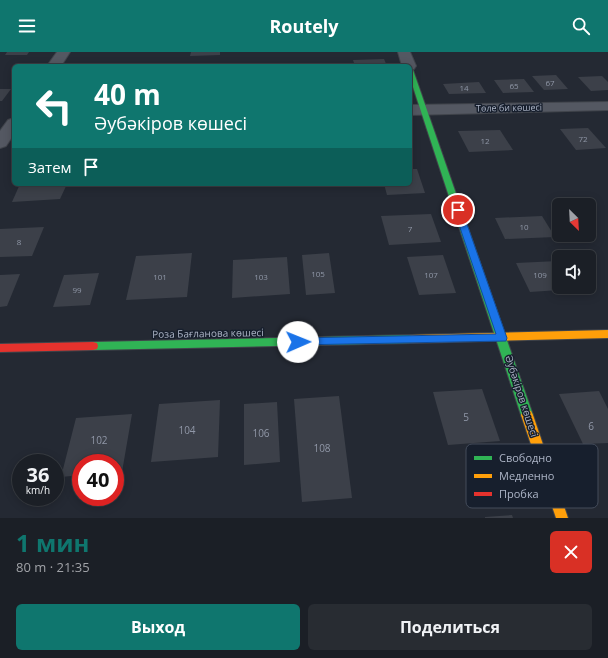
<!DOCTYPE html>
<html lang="ru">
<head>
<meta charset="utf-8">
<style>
	body { margin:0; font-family:"Open Sans",sans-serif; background:#282c32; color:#f1f3f6; height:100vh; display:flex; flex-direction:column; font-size:15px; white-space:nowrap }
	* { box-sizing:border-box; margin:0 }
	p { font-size:13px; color:#a0a2a7 }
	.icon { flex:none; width:22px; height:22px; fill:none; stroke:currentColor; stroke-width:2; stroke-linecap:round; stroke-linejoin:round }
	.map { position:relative; height:466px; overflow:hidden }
	.side { display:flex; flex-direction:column; background:#1b1f26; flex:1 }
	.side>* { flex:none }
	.top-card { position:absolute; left:12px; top:12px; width:400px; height:122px; border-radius:6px; box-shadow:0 2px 10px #0003,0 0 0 1px #393d43; background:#0f766e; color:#fff; overflow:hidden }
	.needle { width:26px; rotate:156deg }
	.buttons { position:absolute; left:552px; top:146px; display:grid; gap:8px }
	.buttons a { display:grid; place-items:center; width:44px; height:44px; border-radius:6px; background:#1b1f26; box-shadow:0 2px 10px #0003,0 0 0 1px #393d43; font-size:20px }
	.speed { position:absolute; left:12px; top:402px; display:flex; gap:8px; font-size:20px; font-weight:700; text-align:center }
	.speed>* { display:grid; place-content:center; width:52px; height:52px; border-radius:50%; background:#1b1f26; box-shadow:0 2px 10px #0003,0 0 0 1px #393d43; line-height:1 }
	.speed small { font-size:10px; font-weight:400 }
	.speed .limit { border:6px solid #d22; background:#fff; color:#111 }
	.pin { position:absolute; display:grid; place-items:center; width:34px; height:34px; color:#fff; margin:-17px; border:2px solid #fff; border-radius:50%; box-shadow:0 1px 4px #0007 }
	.me { position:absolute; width:44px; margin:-22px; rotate:89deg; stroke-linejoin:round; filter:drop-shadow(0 0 3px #0008) }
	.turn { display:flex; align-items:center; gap:14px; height:84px; padding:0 16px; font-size:18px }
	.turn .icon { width:52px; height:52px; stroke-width:2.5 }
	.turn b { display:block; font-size:28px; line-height:34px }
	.then { display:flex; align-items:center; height:38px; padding:0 16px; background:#0003; gap:8px; font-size:15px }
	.round { display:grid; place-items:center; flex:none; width:42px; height:42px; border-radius:6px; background:#282c32 }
	.overview { display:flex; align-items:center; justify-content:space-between; height:68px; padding:0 16px }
	h1 { font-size:24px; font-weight:700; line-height:30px; color:#0f766e }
	.cta { display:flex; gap:8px; margin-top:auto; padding:8px 16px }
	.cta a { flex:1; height:46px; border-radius:6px; background:#0f766e; color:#fff; font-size:16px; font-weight:700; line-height:46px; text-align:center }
	.cta a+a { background:#282c32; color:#f1f3f6 }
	header { display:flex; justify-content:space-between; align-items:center; height:52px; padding:0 16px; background:#0f766e; color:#fff; font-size:18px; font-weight:700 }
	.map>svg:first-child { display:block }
	.building { fill:#3c4049 }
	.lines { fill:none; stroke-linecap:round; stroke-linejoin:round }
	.street-casing { stroke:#40444b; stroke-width:2 }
	.fast-casing { stroke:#40444b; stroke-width:2 }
	.slow-casing { stroke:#40444b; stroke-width:2 }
	.jam-casing { stroke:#40444b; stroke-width:2 }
	.street { fill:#545862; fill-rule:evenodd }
	.fast { fill:#30b455; fill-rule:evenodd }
	.slow { fill:#ff9f0a; fill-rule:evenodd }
	.jam { fill:#e5322d; fill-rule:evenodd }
	.route { fill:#1a73e8; stroke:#114b97 }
	.labels { text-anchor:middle; stroke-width:3; stroke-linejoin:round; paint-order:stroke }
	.number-label { font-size:8px; fill:#9097a7 }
	.far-street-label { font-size:9px; fill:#acb4c6; stroke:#171f2d }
	.street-label { font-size:10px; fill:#acb4c6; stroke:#171f2d }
	.near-number-label { font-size:10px; fill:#9097a7 }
	.key { fill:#171f2d; stroke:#444c5b; stroke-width:1 }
	.key-label { font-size:11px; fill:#acb4c6 }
</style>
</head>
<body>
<header><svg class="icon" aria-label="menu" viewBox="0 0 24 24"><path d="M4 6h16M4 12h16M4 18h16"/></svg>Routely<svg class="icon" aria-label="search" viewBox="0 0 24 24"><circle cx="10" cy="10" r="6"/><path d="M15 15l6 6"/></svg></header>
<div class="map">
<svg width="608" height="466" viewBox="0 0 608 466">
	<rect width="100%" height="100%" fill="#242933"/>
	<!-- building -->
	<g class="building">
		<path d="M7,0H29L27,3H5Z"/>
		<path d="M191,0H220V3L190,4Z"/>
		<path d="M384,7L387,14H355L353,8Z"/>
		<path d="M556,23L568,37L544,38L532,24Z"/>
		<path d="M602,24L608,30V38L591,39L578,25Z"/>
		<path d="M524,27L534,40L503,41L494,28Z"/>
		<path d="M479,30L486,41L449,42L443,32Z"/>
		<path d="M0,37H11L2,49H0Z"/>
		<path d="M588,76L606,96L576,98L560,77Z"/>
		<path d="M500,78L513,98L469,100L458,79Z"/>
		<path d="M410,117H417L425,141L387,143L384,132H410Z"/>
		<path d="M20,132H67L60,147L12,150Z"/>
		<path d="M431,162L441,190L389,193L381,164Z"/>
		<path d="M542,164L555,185L505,187L495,166Z"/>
		<path d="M44,175L32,204L0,205V177Z"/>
		<path d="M192,201L187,245L126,248L136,204Z"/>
		<path d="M329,201L335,241L306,243L302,203Z"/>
		<path d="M443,203L456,241L419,243L407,205Z"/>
		<path d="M287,205L290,242L232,246L233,208Z"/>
		<path d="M558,209L559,235H573L574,237L530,240L516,211Z"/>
		<path d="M99,221L90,253L53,255L64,223Z"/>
		<path d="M20,222L7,254L0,255V223Z"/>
		<path d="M482,337L500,389L448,393L433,340Z"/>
		<path d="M599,339L608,357V391L583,392L559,342Z"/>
		<path d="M339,344L352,446L302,450L294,347Z"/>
		<path d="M220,348L218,405L151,410L159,352Z"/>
		<path d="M277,350L280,410L244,413V352Z"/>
		<path d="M132,362L122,420L115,421V411H81V423L61,425L76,366Z"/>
		<path d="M512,463L513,466H485V465Z"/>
	</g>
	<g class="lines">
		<defs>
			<g id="street">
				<path d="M57,0H70L61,14H47Z"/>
				<path d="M398,0H410L416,14L414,17L410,18V14H402Z"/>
				<path d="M608,50V58L410,63V53Z"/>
				<path d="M14,66V82L6,94L0,96V79L8,68Z"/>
			</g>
			<g id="fast">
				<path d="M410,16L413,18L533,363L531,367L527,368L523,367L521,363L410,26Z"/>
				<path d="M412,283L415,284L417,287L415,290L412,291L93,298L89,297L88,294L89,291L93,290Z"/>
			</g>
			<g id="slow">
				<path d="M608,278V286L412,291L409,290L407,287L409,284L412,283Z"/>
				<path d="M527,358L531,359L533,363L568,466H556L521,363L523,359Z"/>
			</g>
			<path id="jam" d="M93,290L97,291L98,294L97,297L93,298L0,300V292Z"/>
		</defs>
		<!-- street casing -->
		<use href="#street" class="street-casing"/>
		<!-- fast casing -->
		<use href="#fast" class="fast-casing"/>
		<!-- slow casing -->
		<use href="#slow" class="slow-casing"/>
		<!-- jam casing -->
		<use href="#jam" class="jam-casing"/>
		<!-- street -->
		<use href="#street" class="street"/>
		<!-- fast -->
		<use href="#fast" class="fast"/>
		<!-- slow -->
		<use href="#slow" class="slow"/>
		<!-- jam -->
		<use href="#jam" class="jam"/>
	</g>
	<!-- route -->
	<path class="route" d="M458,155L462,158L507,286L506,289L295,293L293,290L295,287L298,286L496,282L454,158Z"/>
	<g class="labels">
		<!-- number labels -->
		<g class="number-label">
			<text x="550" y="34">67</text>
			<text x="514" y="37">65</text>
			<text x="464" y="39">14</text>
			<text x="583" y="90">72</text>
			<text x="485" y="92">12</text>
			<text x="524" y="178">10</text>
			<text x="410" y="180">7</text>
			<text x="19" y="193">8</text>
			<text x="318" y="225">105</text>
			<text x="431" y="226">107</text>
			<text x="540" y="226">109</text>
			<text x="160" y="228">101</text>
			<text x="261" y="228">103</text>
			<text x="77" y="241">99</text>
		</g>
		<!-- far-street labels -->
		<g class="far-street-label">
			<text transform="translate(509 56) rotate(-1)" y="3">Төле би көшесі</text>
		</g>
		<!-- street labels -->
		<g class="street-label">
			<text transform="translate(208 281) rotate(-1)" y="4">Роза Бағланова көшесі</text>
			<text transform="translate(522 344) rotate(72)" y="4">Әубәкіров көшесі</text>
		</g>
		<!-- near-number labels -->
		<g class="near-number-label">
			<text x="466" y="369">5</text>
			<text x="591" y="378">6</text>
			<text x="187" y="382">104</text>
			<text x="261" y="385">106</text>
			<text x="99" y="392">102</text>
			<text x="322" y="400">108</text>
		</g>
	</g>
	<!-- legend -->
	<rect x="466" y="392" width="132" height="64" rx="6" class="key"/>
	<rect x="474" y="404" width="18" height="4" fill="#30b455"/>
	<rect x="474" y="422" width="18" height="4" fill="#ff9f0a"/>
	<rect x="474" y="440" width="18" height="4" fill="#e5322d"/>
	<g class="key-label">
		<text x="499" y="410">Свободно</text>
		<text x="499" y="428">Медленно</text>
		<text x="499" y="446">Пробка</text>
	</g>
</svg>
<div class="buttons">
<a><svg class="needle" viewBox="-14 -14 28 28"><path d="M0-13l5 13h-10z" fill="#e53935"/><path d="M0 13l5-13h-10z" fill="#a0a2a7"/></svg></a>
<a><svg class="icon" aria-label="sound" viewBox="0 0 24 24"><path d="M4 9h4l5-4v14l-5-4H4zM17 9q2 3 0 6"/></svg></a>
</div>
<div class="speed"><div>36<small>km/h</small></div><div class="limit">40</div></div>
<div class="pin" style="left:458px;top:158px;background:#d93025"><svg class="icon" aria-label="arrive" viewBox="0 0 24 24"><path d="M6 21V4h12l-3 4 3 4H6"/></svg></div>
<svg class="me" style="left:298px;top:290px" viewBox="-20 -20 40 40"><circle r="19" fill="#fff"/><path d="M0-13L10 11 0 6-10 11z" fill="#1a73e8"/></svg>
<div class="top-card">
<div class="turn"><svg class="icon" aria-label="left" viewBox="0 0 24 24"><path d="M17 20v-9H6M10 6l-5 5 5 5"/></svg><div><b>40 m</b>Әубәкіров көшесі</div></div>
<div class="then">Затем<svg class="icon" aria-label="arrive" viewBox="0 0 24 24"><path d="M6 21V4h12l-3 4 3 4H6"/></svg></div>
</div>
</div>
<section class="side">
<div class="overview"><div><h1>1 мин</h1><p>80 m · 21:35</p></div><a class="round" style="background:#d93025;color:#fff"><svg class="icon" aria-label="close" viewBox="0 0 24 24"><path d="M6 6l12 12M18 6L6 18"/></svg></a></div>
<div class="cta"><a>Выход</a><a>Поделиться</a></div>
</section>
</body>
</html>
